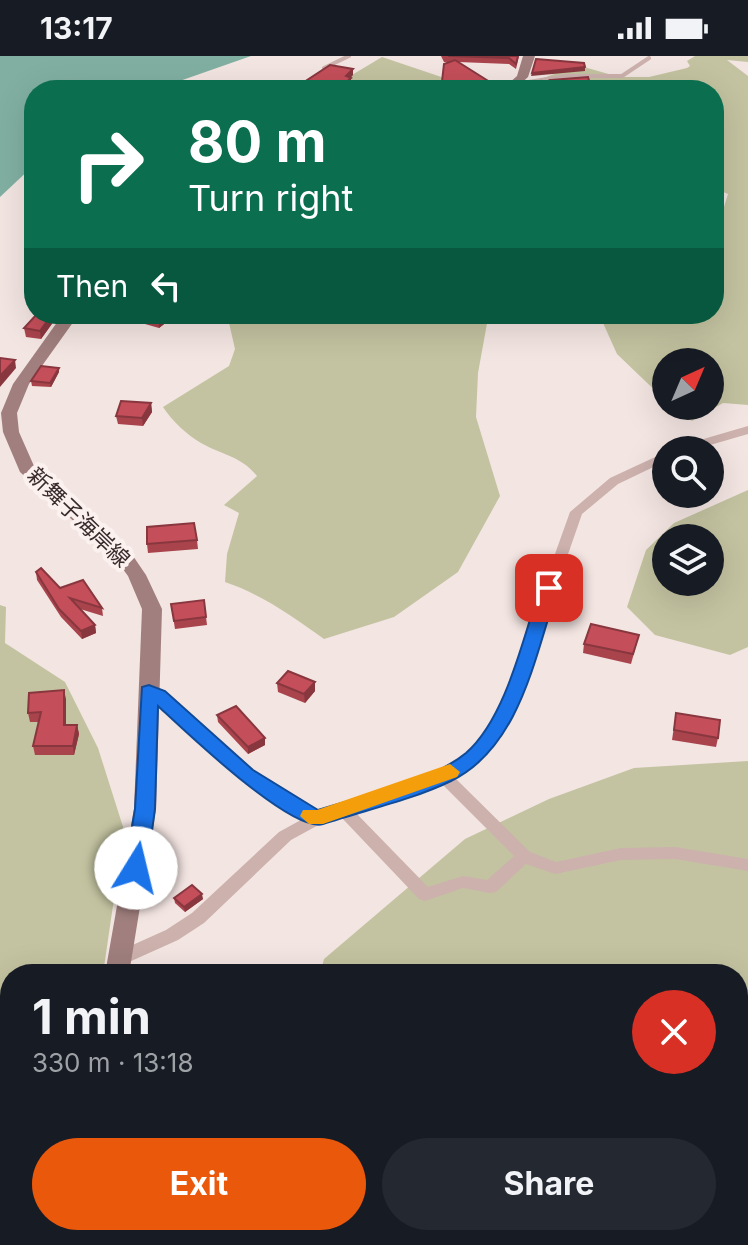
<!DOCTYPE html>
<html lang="en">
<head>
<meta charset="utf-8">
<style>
	body { margin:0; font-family:Inter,"Noto Sans JP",sans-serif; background:#242831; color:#f1f3f6; height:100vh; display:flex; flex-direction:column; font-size:30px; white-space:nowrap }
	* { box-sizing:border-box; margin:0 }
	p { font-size:26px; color:#9ea1a6 }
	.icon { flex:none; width:44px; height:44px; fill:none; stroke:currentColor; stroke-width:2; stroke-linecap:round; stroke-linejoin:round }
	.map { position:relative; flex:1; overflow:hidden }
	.panel { position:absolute; left:0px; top:908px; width:748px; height:282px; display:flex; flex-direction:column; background:#171b24; border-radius:32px 32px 0 0; box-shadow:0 8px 32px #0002 }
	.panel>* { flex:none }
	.guide { position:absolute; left:24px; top:24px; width:700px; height:244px; border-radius:32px; box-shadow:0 8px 32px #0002; background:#0b6e4f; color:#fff; overflow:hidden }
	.needle { width:52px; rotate:44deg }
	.controls { position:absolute; left:652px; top:292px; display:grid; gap:16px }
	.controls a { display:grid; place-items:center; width:72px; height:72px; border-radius:50%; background:#171b24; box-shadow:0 8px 32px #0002; font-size:40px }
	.pin { position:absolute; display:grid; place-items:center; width:68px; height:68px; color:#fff; margin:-34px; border-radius:16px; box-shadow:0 4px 12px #0006 }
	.me { position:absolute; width:88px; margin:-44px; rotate:9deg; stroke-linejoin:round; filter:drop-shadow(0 0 6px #0008) }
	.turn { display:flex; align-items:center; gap:28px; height:168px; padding:0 32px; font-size:36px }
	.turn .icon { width:104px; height:104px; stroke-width:2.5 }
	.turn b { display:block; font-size:56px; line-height:68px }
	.then { display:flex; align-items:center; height:76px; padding:0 32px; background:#0003; gap:16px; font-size:30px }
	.round { display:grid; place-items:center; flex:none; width:84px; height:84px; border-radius:42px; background:#242831 }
	.summary { display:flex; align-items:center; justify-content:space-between; height:136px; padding:0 32px }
	h1 { font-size:48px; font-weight:700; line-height:60px }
	.button { display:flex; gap:16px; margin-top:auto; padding:16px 32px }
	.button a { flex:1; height:92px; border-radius:48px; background:#ea580c; color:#fff; font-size:32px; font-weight:700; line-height:92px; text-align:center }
	.button a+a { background:#242831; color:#f1f3f6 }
	.status { display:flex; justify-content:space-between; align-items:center; height:56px; padding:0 40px; background:#171b24; direction:ltr }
	.status svg { height:22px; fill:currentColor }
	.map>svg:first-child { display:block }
	.green { fill:#c3c3a1; fill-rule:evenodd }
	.water { fill:#81b0a2 }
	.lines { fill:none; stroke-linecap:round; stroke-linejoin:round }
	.service-far1 { stroke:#ccb1ad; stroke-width:4 }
	.service { stroke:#ccb1ad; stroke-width:7 }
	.minor { fill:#ccb1ad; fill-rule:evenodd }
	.secondary { fill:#a07f7e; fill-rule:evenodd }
	.wall { fill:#a9444d }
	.shaded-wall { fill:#89373f }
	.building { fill:#c44f5a; stroke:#89373f; stroke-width:2 }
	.route { fill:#1a73e8; stroke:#114b97; stroke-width:2 }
	.slow { fill:#f59e0b }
	.labels { text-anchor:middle; stroke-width:8; stroke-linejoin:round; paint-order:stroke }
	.street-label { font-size:22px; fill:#3a2b2c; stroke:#fbf1ee }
</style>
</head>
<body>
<div class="status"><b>13:17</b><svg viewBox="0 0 49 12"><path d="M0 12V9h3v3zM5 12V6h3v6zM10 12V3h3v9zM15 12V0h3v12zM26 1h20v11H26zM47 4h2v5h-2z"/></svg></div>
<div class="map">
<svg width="748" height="1189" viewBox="0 0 748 1189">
	<rect width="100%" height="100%" fill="#f3e5e2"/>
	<!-- green -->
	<g class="green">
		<path d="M695,0H748V6L727,4L748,20V349L723,347L692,365L672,350H710V306H666V345L617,298L599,258H714V154H723L728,138L714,132V34H686L684,29L662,34H539L543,30L531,27L577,9L619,21H649L687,12L690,10L687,5Z"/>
		<path d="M382,1L480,34H327Z"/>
		<path d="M227,258H495L488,262L478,317L476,361L500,440L458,516L394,561L324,583C292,560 263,539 225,526L227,498L239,457L224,449L257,420C241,400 222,399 201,387C186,378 173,366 163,351L229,310L235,293Z"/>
		<path d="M748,434V591L730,599L655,579L627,551L646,494L674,467ZM710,482V526H666V482Z"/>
		<path d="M0,549L6,551L5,587L65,626L98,692L124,774L103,918H10V1053L0,1054Z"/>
		<path d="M748,705V1189H273L272,1180H738V918H320L324,903L465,783L549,743L634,712Z"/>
	</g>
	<!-- water -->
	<path class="water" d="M0,0H251L154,34H34V109L0,141Z"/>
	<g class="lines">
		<!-- service-far1 -->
		<g class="service-far1">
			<path d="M324,12L349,0"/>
			<path d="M516,28L566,20H622L649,2"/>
		</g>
		<!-- service -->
		<path class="service" d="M154,638L246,719L316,763"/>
		<!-- minor -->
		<g class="minor">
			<path d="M426,31H432L434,34H426Z"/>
			<path d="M748,370V378L693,394H674L676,391Z"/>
			<path d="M666,396V405L618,428L582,458L511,662L478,706L454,721L530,796L556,806L621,792L675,791L748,803V815L675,803L621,804L555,818L526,808L496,836L490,837L463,832L425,845L419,843L341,761L322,767L291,784L204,867L178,884L129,906L123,908L117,906L114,901L117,896L166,874L192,857L279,776L310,759L439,716L468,698L497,660L570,456L610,422ZM441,727L514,800L487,824L463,820L428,831L355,756Z"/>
			<path d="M10,1071V1089L0,1090V1072Z"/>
		</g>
		<!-- secondary -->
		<g class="secondary">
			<path d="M523,0H535L528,21L514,34H501L517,20Z"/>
			<path d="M63,258H79L29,328L17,357L19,376L34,410L131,497L146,519L162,553L156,753L129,918H105L134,753L142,553L128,520L117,505L20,416L3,376L1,357L13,328Z"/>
			<path d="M47,1180H75L73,1189H45Z"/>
		</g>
	</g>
	<!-- wall -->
	<g class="wall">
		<path d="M441,0H519L516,13L509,8L458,6L501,33L545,34H441L450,6H444Z"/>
		<path d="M551,24L591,34H561L551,28Z"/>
		<path d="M37,258H59L41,283L26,281L24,272Z"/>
		<path d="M110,258H177L159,272Z"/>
		<path d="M59,316L51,331L32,330L31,325Z"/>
		<path d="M151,347L152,356L143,370L118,368L116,360Z"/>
		<path d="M197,484L198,493L148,497L147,488Z"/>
		<path d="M36,516L60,532L102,552L103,560L80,553L95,569L96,577L82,583L61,561L37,524Z"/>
		<path d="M204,544L207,569L175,573L171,548Z"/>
		<path d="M639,579L631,608L583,597L584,588Z"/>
		<path d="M277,627L315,635L305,647L278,636Z"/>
		<path d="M66,643V669H77L79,678L74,699H35L33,690L39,666H30L28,657Z"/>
		<path d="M676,657L718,682L716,691L672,684Z"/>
		<path d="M217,659L265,689L248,698L218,666Z"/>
		<path d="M174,842L203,843L185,856L175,847Z"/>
	</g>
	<!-- shaded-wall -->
	<g class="shaded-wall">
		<path d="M585,11V15L531,20L532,17Z"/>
		<path d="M353,13V19L348,25L351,22V28L344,34H337L346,20Z"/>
		<path d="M52,258H59L41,283L40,275Z"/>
		<path d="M160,258H177L159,272L158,260Z"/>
		<path d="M15,304L16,312L0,331V320Z"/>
		<path d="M59,312V316L51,331L50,327Z"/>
		<path d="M151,347L152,356L143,370L142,362Z"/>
		<path d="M683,438H694L683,442Z"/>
		<path d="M95,569L96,577L82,583L81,575Z"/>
		<path d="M315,626V635L305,647L304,638Z"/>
		<path d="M64,634L66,643V678L64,669Z"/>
		<path d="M77,669L79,678L74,699L73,690Z"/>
		<path d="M265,682V689L248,698V691Z"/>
		<path d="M202,838L203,843L185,856L184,851Z"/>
		<path d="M10,1167L11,1180L8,1189H3Z"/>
		<path d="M229,1180H234L230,1189H226Z"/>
	</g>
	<!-- building -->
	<g class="building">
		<path d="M448,0H518L516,8L509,2Z"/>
		<path d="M536,3L584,7L585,11L532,17Z"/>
		<path d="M455,4L501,33L541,25L545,34H441L444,8Z"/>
		<path d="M330,9L353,13L346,20L351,22L337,34H292Z"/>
		<path d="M588,21L591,31L576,34H567L551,24Z"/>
		<path d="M37,258H52L40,275L24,272Z"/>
		<path d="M0,302L15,304L0,320Z"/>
		<path d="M41,310L59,312L50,327L31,325Z"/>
		<path d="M121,345L151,347L142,362L116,360Z"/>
		<path d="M194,467L197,484L147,488V471Z"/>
		<path d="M41,512L60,532L83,524L102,552L70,542L95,569L81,575L59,553L36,516Z"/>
		<path d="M204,544L206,561L174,565L171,548Z"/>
		<path d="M591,568L639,579L633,598L584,588Z"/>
		<path d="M288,615L315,626L304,638L277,627Z"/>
		<path d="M64,634V669H77L73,690H33L41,656L28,657L29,637Z"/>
		<path d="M236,650L265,682L248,691L217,659Z"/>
		<path d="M676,657L720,664L718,682L674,674Z"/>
		<path d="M192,829L202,838L184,851L174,842Z"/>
		<path d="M0,1164L10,1165L3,1189H0Z"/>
		<path d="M191,1180H229L226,1189H190L187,1188Z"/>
	</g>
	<!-- route -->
	<path class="route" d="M549,526L558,532C535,598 521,691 451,725C412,744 365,754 323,768C292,778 183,673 158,650L155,753L147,812L143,818H129L125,812L135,753L142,631L149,629L165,635L253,714L318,754C361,740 431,726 466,697C506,662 523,582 540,532Z"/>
	<!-- slow -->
	<path class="slow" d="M450,708L460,716L457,721L323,768H309L300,760L303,754H317Z"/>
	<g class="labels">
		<!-- street labels -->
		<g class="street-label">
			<text transform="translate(79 461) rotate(44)" y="8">新舞子海岸線</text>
		</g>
	</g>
</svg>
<div class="controls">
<a><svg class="needle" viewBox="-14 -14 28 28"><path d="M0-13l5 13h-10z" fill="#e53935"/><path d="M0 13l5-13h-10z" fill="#9ea1a6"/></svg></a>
<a><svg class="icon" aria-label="search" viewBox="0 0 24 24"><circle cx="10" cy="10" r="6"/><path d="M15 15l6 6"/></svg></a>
<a><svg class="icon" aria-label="layers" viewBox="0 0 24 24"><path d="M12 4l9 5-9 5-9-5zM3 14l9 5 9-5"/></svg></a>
</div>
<div class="pin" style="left:549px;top:532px;background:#d93025"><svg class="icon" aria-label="arrive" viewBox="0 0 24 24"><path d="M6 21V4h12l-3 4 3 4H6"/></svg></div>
<svg class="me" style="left:136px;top:812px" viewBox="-20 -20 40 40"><circle r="19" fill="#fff"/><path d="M0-13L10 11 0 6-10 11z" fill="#1a73e8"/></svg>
<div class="guide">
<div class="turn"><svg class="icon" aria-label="right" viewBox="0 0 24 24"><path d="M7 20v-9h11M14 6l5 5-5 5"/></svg><div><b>80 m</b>Turn right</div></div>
<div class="then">Then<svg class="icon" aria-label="left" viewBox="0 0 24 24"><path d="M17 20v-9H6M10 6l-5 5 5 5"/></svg></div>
</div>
<section class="panel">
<div class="summary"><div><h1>1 min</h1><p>330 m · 13:18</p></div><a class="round" style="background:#d93025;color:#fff"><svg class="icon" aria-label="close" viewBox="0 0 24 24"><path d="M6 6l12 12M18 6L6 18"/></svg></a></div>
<div class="button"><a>Exit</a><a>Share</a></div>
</section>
</div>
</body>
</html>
